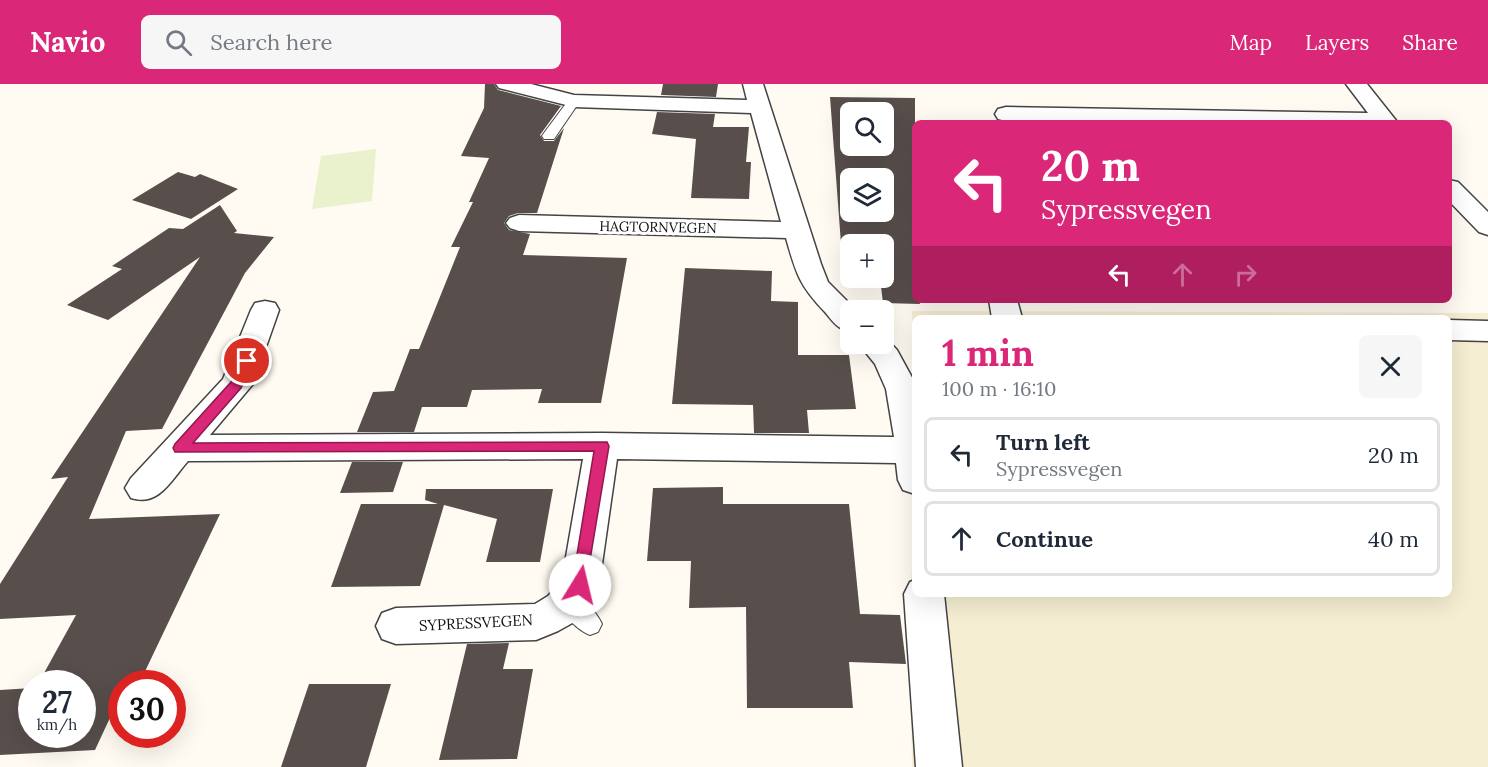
<!DOCTYPE html>
<html lang="en">
<head>
<meta charset="utf-8">
<style>
	body { margin:0; font-family:Lora,serif; background:#f6f6f7; color:#1f2937; height:100vh; display:flex; flex-direction:column; font-size:22px; white-space:nowrap }
	* { box-sizing:border-box; margin:0 }
	p { font-size:20px; color:#747a83 }
	.icon { flex:none; width:33px; height:33px; fill:none; stroke:currentColor; stroke-width:2; stroke-linecap:round; stroke-linejoin:round }
	.map { position:relative; flex:1; overflow:hidden }
	.details { position:absolute; left:912px; top:231px; width:540px; height:282px; display:flex; flex-direction:column; background:#fff; border-radius:9px; box-shadow:0 6px 24px #0002 }
	.details>* { flex:none }
	.banner { position:absolute; left:912px; top:36px; width:540px; height:183px; border-radius:9px; box-shadow:0 6px 24px #0002; background:#db2777; color:#fff; overflow:hidden }
	.buttons { position:absolute; left:840px; top:18px; display:grid; gap:12px }
	.buttons a { display:grid; place-items:center; width:54px; height:54px; border-radius:9px; background:#fff; box-shadow:0 6px 24px #0002; font-size:30px }
	.speed { position:absolute; left:18px; top:586px; display:flex; gap:12px; font-size:30px; font-weight:700; text-align:center }
	.speed>* { display:grid; place-content:center; width:78px; height:78px; border-radius:50%; background:#fff; box-shadow:0 6px 24px #0002; line-height:1 }
	.speed small { font-size:15px; font-weight:400 }
	.speed .limit { border:9px solid #d22; background:#fff; color:#111 }
	.pin { position:absolute; display:grid; place-items:center; width:51px; height:51px; color:#fff; margin:-26px; border:3px solid #fff; border-radius:50%; box-shadow:0 2px 6px #0007 }
	.me { position:absolute; width:66px; margin:-33px; rotate:9deg; stroke-linejoin:round; filter:drop-shadow(0 0 4px #0008) }
	.turn { display:flex; align-items:center; gap:21px; height:126px; padding:0 30px; font-size:27px }
	.turn .icon { width:78px; height:78px; stroke-width:2.5 }
	.turn b { display:block; font-size:42px; line-height:51px }
	.lanes { display:flex; align-items:center; height:57px; padding:0 30px; background:#0003; justify-content:center; gap:30px; direction:ltr }
	.lanes .off { opacity:.35 }
	.round { display:grid; place-items:center; flex:none; width:63px; height:63px; border-radius:9px; background:#f6f6f7 }
	.headline { display:flex; align-items:center; justify-content:space-between; height:102px; padding:0 30px }
	h1 { font-size:36px; font-weight:800; line-height:45px; color:#db2777 }
	ul { padding:0; list-style:none }
	li { display:flex; align-items:center; gap:18px; height:75px; margin:0 12px 9px; padding:0 18px; border:3px solid #e0e1e3; border-radius:9px }
	li div { flex:1 }
	li b { display:block; font-size:22px }
	li em { font-style:normal }
	header { display:flex; align-items:center; gap:36px; box-sizing:border-box; height:84px; padding:0 30px; background:#db2777; color:#fff }
	header strong { font-size:28px }
	nav { display:flex; gap:33px; margin-inline-start:auto; font-size:21px }
	.search { width:420px; height:54px; background:#f6f6f7; display:flex; align-items:center; gap:15px; box-sizing:border-box; padding:0 21px; border-radius:9px; color:#747a83; font-size:22px }
	.map>svg:first-child { display:block }
	.farmland { fill:#f5eed2 }
	.pitch { fill:#e9f1cd }
	.building { fill:#584f4c; fill-rule:evenodd }
	.lines { fill:none; stroke-linecap:round; stroke-linejoin:round }
	.lane-casing { stroke:#434343; stroke-width:2 }
	.street-casing { stroke:#434343; stroke-width:3 }
	.lane { fill:#fff; fill-rule:evenodd }
	.street { fill:#fff; fill-rule:evenodd }
	.route { fill:#db2777; stroke:#8e194d; stroke-width:1.5 }
	.labels { text-anchor:middle; stroke-width:6; stroke-linejoin:round; paint-order:stroke }
	.far-street-label { font-size:14px; fill:#101010; stroke:#fff }
	.street-label { font-size:15px; fill:#101010; stroke:#fff }
</style>
</head>
<body>
<header>
<strong>Navio</strong>
<div class="search"><svg class="icon" aria-label="search" viewBox="0 0 24 24"><circle cx="10" cy="10" r="6"/><path d="M15 15l6 6"/></svg>Search here</div>
<nav><a>Map</a><a>Layers</a><a>Share</a></nav>
</header>
<div class="map">
<svg width="1488" height="683" viewBox="0 0 1488 683">
	<rect width="100%" height="100%" fill="#fffbf2"/>
	<!-- farmland -->
	<path class="farmland" d="M912,227L1488,229V683H912L909,522L915,449V510H1449V234H915V355Z"/>
	<!-- pitch -->
	<path class="pitch" d="M376,65L372,117L312,125L321,72Z"/>
	<!-- building -->
	<g class="building">
		<path d="M485,0H494L498,6L561,22L540,51L544,57H554L564,44L537,129H518L509,132L504,139L509,146L530,150L523,171L627,174L601,319H538L542,305L472,306L467,323H422L414,348H357L373,308L394,307L410,265H419L460,163H451L473,118H469L489,74L461,72L484,24Z"/>
		<path d="M663,0H718L716,13L661,11Z"/>
		<path d="M830,13L915,14V216H919L920,220L883,219L880,194H884V160H850V173H842ZM850,28H884V62H850ZM850,94H884V128H850Z"/>
		<path d="M657,28L715,30L713,43H749L746,78H751L749,115L691,114L696,55L652,50Z"/>
		<path d="M178,88L195,93L200,90L238,105L191,135L132,116Z"/>
		<path d="M220,121L237,147L234,149L274,153L245,189L162,345L126,347L89,435L220,430L139,600H122V608L95,666L0,671V606L32,604V651H82V600H38L76,531L0,535V500L68,393L51,395L200,173L108,236L67,221L122,185L112,182L169,144L183,145Z"/>
		<path d="M685,184L772,187L771,217L798,218V271H849L856,325L807,326L809,349H754L753,321L672,320Z"/>
		<path d="M352,378H403L393,408L340,409Z"/>
		<path d="M723,403V420H849L860,530L900,531L906,580L849,578L853,624H747L746,523L689,524L691,477H647L653,404Z"/>
		<path d="M426,405H553L540,478H486L497,435L444,421L420,502L331,503L361,420H438L425,416Z"/>
		<path d="M509,559L503,585H533L517,675L439,676L467,560Z"/>
		<path d="M309,600H391L366,683H281Z"/>
	</g>
	<g class="lines">
		<defs>
			<g id="lane">
				<path d="M574,13L580,17L554,55H544L542,52L544,49L570,14Z"/>
				<path d="M569,508C582,513 596,527 602,540L598,548L590,551C577,546 563,531 557,518L561,511Z"/>
			</g>
			<g id="street">
				<path d="M496,0H531L574,11L747,16L743,0H763L821,180L828,198L856,226H850V248C838,245 833,238 825,228C799,201 796,189 786,154L519,147L510,144L506,139L510,134L519,131L781,138L751,29L574,23L499,4Z"/>
				<path d="M1346,0H1367L1398,39L1006,37L998,35L995,30L998,25L1006,23L1368,29Z"/>
				<path d="M1449,96L1458,98L1488,128V151L1479,148L1449,117Z"/>
				<path d="M989,216H1017L1022,234H992Z"/>
				<path d="M265,217L275,219L279,226L253,300L210,351L602,349L894,353L886,305L875,280L859,260H884V252L897,266L915,299V410L903,406L898,396L896,379L617,375L599,501L589,521L576,537L558,547L536,556L396,560L382,555L376,542L382,529L396,524L535,520L548,512L562,496L583,375L188,377C171,396 159,423 131,414L125,404L131,394L223,295L251,226L255,219Z"/>
				<path d="M1449,236L1488,237V257L1449,256Z"/>
				<path d="M915,496V510H944L962,683H916L904,510L910,498Z"/>
			</g>
		</defs>
		<!-- lane casing -->
		<use href="#lane" class="lane-casing"/>
		<!-- street casing -->
		<use href="#street" class="street-casing"/>
		<!-- lane -->
		<use href="#lane" class="lane"/>
		<!-- street -->
		<use href="#street" class="street"/>
	</g>
	<!-- route -->
	<path class="route" d="M247,273L254,277L241,304L193,359L607,358L609,362L585,506L580,508L574,506L572,501L594,367L175,368L173,364L175,360L231,298L243,274Z"/>
	<g class="labels">
		<!-- far-street labels -->
		<g class="far-street-label">
			<text transform="translate(658 143) rotate(1)" y="5">HAGTORNVEGEN</text>
		</g>
		<!-- street labels -->
		<g class="street-label">
			<text transform="translate(476 539) rotate(-3)" y="5">SYPRESSVEGEN</text>
		</g>
	</g>
</svg>
<div class="buttons">
<a><svg class="icon" aria-label="search" viewBox="0 0 24 24"><circle cx="10" cy="10" r="6"/><path d="M15 15l6 6"/></svg></a>
<a><svg class="icon" aria-label="layers" viewBox="0 0 24 24"><path d="M12 4l9 5-9 5-9-5zM3 14l9 5 9-5"/></svg></a>
<a>+</a>
<a>−</a>
</div>
<div class="speed"><div>27<small>km/h</small></div><div class="limit">30</div></div>
<div class="pin" style="left:247px;top:277px;background:#d93025"><svg class="icon" aria-label="arrive" viewBox="0 0 24 24"><path d="M6 21V4h12l-3 4 3 4H6"/></svg></div>
<svg class="me" style="left:580px;top:501px" viewBox="-20 -20 40 40"><circle r="19" fill="#fff"/><path d="M0-13L10 11 0 6-10 11z" fill="#db2777"/></svg>
<div class="banner">
<div class="turn"><svg class="icon" aria-label="left" viewBox="0 0 24 24"><path d="M17 20v-9H6M10 6l-5 5 5 5"/></svg><div><b>20 m</b>Sypressvegen</div></div>
<div class="lanes"><svg class="icon" aria-label="left" viewBox="0 0 24 24"><path d="M17 20v-9H6M10 6l-5 5 5 5"/></svg><svg class="icon off" aria-label="ahead" viewBox="0 0 24 24"><path d="M12 20V5M6 11l6-6 6 6"/></svg><svg class="icon off" aria-label="right" viewBox="0 0 24 24"><path d="M7 20v-9h11M14 6l5 5-5 5"/></svg></div>
</div>
<section class="details">
<div class="headline"><div><h1>1 min</h1><p>100 m · 16:10</p></div><a class="round"><svg class="icon" aria-label="close" viewBox="0 0 24 24"><path d="M6 6l12 12M18 6L6 18"/></svg></a></div>
<ul>
<li><svg class="icon" aria-label="left" viewBox="0 0 24 24"><path d="M17 20v-9H6M10 6l-5 5 5 5"/></svg><div><b>Turn left</b><p>Sypressvegen</p></div><em>20 m</em></li>
<li><svg class="icon" aria-label="ahead" viewBox="0 0 24 24"><path d="M12 20V5M6 11l6-6 6 6"/></svg><div><b>Continue</b></div><em>40 m</em></li>
</ul>
</section>
</div>
</body>
</html>
